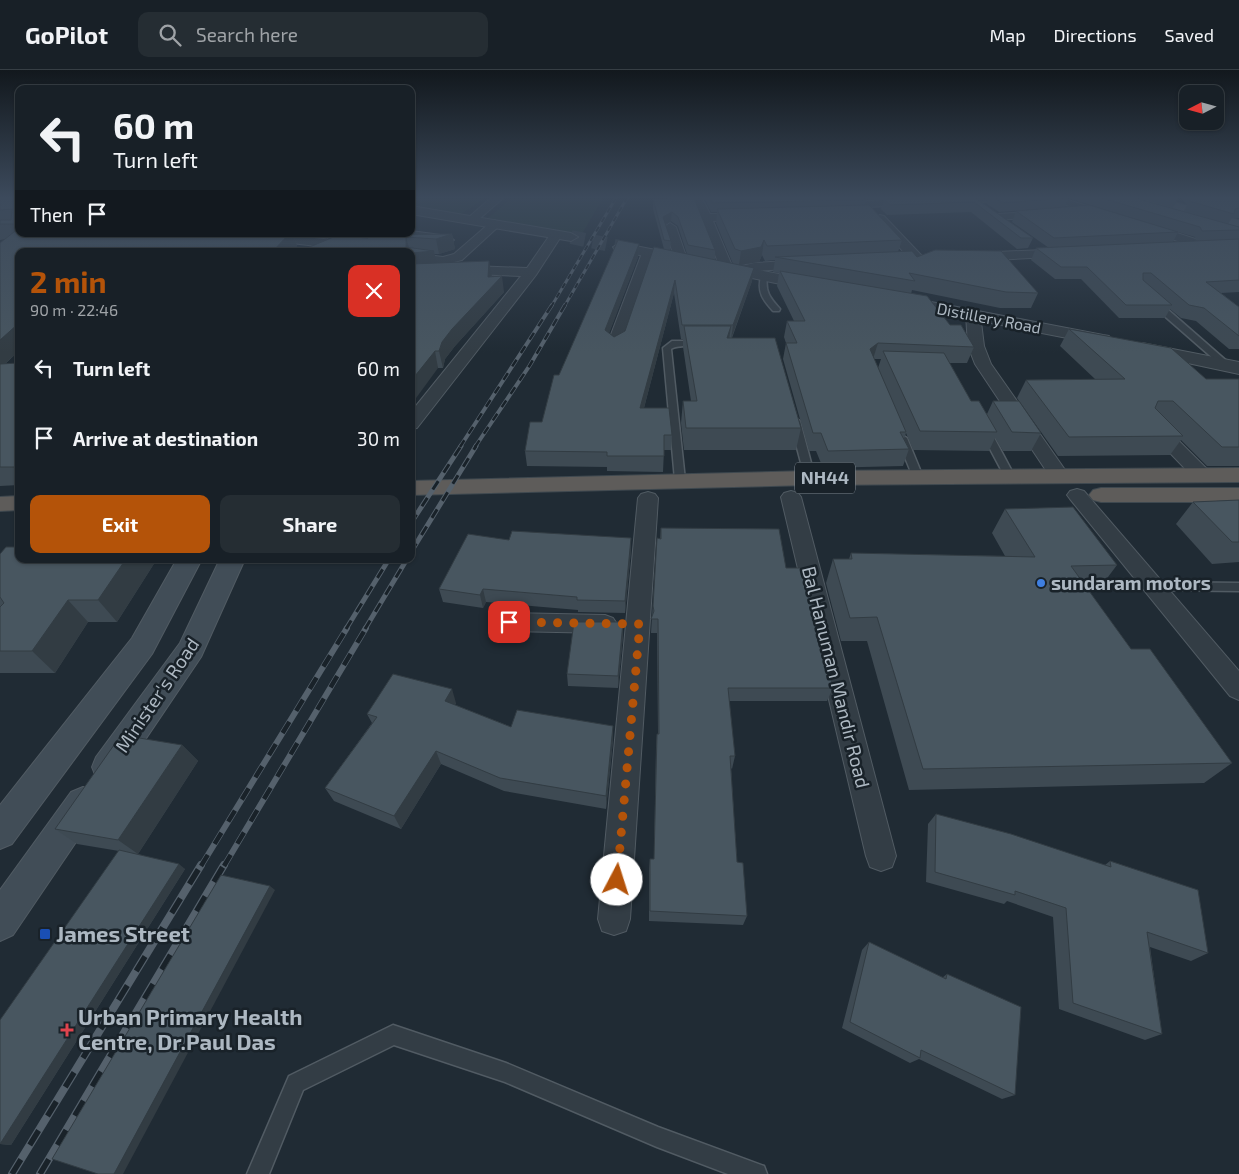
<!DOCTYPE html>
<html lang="en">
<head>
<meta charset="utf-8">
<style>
	body { margin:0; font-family:"Exo 2",sans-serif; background:#252d33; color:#f1f3f6; height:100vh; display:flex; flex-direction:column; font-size:19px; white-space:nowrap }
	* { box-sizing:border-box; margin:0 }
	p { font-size:16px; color:#9fa3a7 }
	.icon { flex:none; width:28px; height:28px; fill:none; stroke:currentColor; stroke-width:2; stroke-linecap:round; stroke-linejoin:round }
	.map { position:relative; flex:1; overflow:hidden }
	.sheet { position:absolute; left:15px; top:178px; width:400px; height:315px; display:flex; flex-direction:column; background:#182027; border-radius:10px; box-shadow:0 1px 4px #0004,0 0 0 1px #363e44 }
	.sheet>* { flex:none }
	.top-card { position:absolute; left:15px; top:15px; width:400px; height:152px; border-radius:10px; box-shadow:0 1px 4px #0004,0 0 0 1px #363e44; background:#182027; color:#f1f3f6; overflow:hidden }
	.needle { width:32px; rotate:264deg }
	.buttons { position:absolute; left:1179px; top:15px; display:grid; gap:10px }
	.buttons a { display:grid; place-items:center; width:45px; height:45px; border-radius:10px; background:#182027; box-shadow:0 1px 4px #0004,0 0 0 1px #363e44; font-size:25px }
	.pin { position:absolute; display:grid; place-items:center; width:42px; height:42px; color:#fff; margin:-21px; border-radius:10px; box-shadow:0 2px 8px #0006 }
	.me { position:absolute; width:55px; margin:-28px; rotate:5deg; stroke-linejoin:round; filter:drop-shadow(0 0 4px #0008) }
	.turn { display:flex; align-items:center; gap:18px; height:105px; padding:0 15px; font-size:22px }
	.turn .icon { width:65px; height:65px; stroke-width:2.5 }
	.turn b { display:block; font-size:35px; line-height:42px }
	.then { display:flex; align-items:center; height:48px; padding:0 15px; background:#0003; gap:10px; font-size:19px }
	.round { display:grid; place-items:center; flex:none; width:52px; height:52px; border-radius:10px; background:#252d33 }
	.headline { display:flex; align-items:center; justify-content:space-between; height:85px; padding:0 15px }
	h1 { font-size:30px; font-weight:700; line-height:38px; color:#b45309 }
	.primary-button { display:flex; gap:10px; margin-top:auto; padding:10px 15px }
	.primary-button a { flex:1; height:58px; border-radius:10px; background:#b45309; color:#fff; font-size:20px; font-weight:700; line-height:58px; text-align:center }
	.primary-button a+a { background:#252d33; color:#f1f3f6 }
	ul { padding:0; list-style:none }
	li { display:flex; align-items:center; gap:15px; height:70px; padding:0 15px }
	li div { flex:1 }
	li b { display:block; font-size:19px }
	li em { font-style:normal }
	header { display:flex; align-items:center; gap:30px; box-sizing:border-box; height:70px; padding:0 25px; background:#182027; border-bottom:1px solid #363e44 }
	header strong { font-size:24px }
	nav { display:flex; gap:28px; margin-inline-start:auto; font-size:18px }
	.search { width:350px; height:45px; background:#252d33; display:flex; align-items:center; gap:12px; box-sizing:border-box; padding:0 18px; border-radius:10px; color:#9fa3a7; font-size:19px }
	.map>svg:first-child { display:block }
	.green { fill:#253937 }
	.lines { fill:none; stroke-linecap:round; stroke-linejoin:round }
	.tertiary-tunnel { stroke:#354049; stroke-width:14; stroke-dasharray:14 8; stroke-linecap:butt }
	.service-casing { stroke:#515b63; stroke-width:3 }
	.minor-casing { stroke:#515b63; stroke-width:2 }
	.tertiary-casing { stroke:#515b63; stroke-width:2 }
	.secondary-casing { stroke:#515b63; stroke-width:2 }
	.primary-casing { stroke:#3d464e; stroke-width:2 }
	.trunk-casing { stroke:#3e484f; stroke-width:2 }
	.service { fill:#333d45; fill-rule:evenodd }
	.minor { fill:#333d45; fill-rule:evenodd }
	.tertiary { fill:#333d45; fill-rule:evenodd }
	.secondary { fill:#414d57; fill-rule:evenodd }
	.primary { fill:#515c65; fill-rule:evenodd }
	.trunk { fill:#5e5c5a; fill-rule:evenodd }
	.rail-far4-casing { stroke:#55616c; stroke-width:3 }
	.rail-far3-casing { stroke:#55616c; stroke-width:4 }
	.rail-far2-casing { stroke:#55616c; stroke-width:5 }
	.rail-far1-casing { stroke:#55616c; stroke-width:6 }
	.rail-casing { stroke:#55616c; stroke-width:8 }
	.rail-far4 { stroke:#192229; stroke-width:2; stroke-dasharray:5.5; stroke-linecap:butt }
	.rail-far3 { stroke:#192229; stroke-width:2.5; stroke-dasharray:8; stroke-linecap:butt }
	.rail-far2 { stroke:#192229; stroke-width:3; stroke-dasharray:10; stroke-linecap:butt }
	.rail-far1 { stroke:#192229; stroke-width:4.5; stroke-dasharray:13; stroke-linecap:butt }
	.rail { stroke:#192229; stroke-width:5.5; stroke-dasharray:17; stroke-linecap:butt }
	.wall { fill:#3e4a53; fill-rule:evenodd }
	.shaded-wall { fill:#323c43 }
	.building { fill:#485660; stroke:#323c43 }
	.route { stroke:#b45309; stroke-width:9; stroke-dasharray:0 16.2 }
	.shop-dot { fill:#3f7fe0; stroke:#192229; stroke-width:2 }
	.transit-dot { fill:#1a4fb4; stroke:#192229; stroke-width:2 }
	.health-dot { fill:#e0444e; stroke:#192229; stroke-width:2 }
	.labels { text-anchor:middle; stroke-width:5; stroke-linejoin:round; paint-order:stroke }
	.far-street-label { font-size:16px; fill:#adb8c2; stroke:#192229 }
	.shield { fill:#192229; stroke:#818b94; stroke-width:1 }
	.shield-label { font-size:18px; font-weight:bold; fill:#adb8c2 }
	.poi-label { font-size:19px; font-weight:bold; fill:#adb8c2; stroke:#192229; text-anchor:start }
	.street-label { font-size:19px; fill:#adb8c2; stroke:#192229 }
	.near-poi-label { font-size:22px; font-weight:bold; fill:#adb8c2; stroke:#192229; text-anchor:start }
</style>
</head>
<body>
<header>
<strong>GoPilot</strong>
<div class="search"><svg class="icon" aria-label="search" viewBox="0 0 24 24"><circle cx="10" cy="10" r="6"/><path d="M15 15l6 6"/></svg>Search here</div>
<nav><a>Map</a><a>Directions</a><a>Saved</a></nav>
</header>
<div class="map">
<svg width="1239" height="1104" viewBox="0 0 1239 1104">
	<rect width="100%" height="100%" fill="#202b34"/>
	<!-- green -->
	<g class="green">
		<path d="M411,128H485L461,144L411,137Z"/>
		<path d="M512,128H603L582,164L488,148Z"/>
	</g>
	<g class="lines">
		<!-- tertiary-tunnel -->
		<path class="tertiary-tunnel" d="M571,167L620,177"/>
		<defs>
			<g id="service">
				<path d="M764,205L767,207C765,222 770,228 780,239L779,241H773C763,230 757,222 761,207Z"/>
				<path d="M1152,231H1158L1230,294V298H1224L1152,235Z"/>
				<path d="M672,271H700L704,273C695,279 681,273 671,279L685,410L680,413L675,410L663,278Z"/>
				<path d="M795,348L800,351L815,408L814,410H806L805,408L790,351Z"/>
				<path d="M985,357L990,360L1015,407L1014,409H1006L1005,407L980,360Z"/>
				<path d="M902,365L907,368L923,407L922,409H914L913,407L897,368Z"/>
				<path d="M1153,512L1239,513V521L1153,520L1147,516Z"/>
				<path d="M393,955L506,993L658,1057L764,1096L767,1104H728L657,1077L505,1012L394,975L303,1020L269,1104H247L289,1006Z"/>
			</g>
			<g id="minor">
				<path d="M491,128H503L477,151H469V147Z"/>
				<path d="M692,128H702L710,144H748L754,147L748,150L713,151L733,198L754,193L806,190L812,194L806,198L754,201L738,205L732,202H722Z"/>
				<path d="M926,128H1006L1001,131L867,137L861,134L867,131Z"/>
				<path d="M1044,128H1061L1111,143L1113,145L1107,148Z"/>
				<path d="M1046,141L1052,144L1050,146L998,150L992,147L998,144Z"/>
				<path d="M880,145L884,146L922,186L923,189L922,192H912L876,150L874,148Z"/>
				<path d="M495,150L501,154L499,156L462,190L443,195L411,191V183L443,187L454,184L491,152Z"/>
				<path d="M670,153L676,157L687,189L686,192L681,193L675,189L664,157Z"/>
				<path d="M1146,153L1208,173L1210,176L1204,180L1142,159V155Z"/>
				<path d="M411,161L448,166L454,170L448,174L406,167L404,164H411Z"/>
				<path d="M556,161L562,165L536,205L417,358L411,359V342L521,206L472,204L411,208V200L472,196L527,198L552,162Z"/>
				<path d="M243,164H277L333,170L339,174L333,178L249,168Z"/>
				<path d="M648,179L654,183L623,275L615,280L610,278L607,275L642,183Z"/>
				<path d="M1066,179L1070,180L1072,183L1070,186L974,191L968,187L974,183Z"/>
				<path d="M973,240L980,244L984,276L991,294L1070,407L1067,411H1053L975,294L968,276L966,244Z"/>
				<path d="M1153,350L1159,351L1209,401L1212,405L1209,409H1195L1147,359L1144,355L1147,351Z"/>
				<path d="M1077,419L1084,421L1239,601V630L1230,626L1070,429L1067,425L1070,421Z"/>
				<path d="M791,421L798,423L801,427L896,786L892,797L881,801L870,797L866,786L781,427L784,423Z"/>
				<path d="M648,422L655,424L658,428L630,849L626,861L614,865L602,861L598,849L638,428L641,424Z"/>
				<path d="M509,543L605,545L613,548L617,554L613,560L605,563L509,561L501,558L497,552L501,546Z"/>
			</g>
			<g id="tertiary">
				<path d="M411,136L571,163L578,167L571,171L411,144Z"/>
				<path d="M330,164H344L338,181H324Z"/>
				<path d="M620,173L815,211L823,216L815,221L615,180L613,177Z"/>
				<path d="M900,226L1103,265L1109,266L1112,270L1109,274L1103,275L894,234L892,231L894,228Z"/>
				<path d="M1142,273L1239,292V304L1136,282L1133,278L1136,274Z"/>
			</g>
			<g id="secondary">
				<path d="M177,489H202L152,584L12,774L0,779V735L132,568Z"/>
				<path d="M220,489H245L201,587L120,707L108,712L96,707L92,697L96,687L180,573Z"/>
				<path d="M83,717L95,722L100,733L95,744L13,865L0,871V820L71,722Z"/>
			</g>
			<path id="primary" d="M1140,128H1160L1239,150V158L1142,131Z"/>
			<g id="trunk">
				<path d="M1239,398V412L810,415L411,425V411L810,401Z"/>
				<path d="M1101,418H1239V432H1101L1093,430L1089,425L1093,420Z"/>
				<path d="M19,426V440L0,441V427Z"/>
			</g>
		</defs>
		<!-- service casing -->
		<use href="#service" class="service-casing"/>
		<!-- minor casing -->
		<use href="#minor" class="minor-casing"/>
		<!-- tertiary casing -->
		<use href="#tertiary" class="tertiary-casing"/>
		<!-- secondary casing -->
		<use href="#secondary" class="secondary-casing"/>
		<!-- primary casing -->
		<use href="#primary" class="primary-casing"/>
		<!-- trunk casing -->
		<use href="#trunk" class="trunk-casing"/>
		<!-- service -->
		<use href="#service" class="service"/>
		<!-- minor -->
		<use href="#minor" class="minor"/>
		<!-- tertiary -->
		<use href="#tertiary" class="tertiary"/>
		<!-- secondary -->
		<use href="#secondary" class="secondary"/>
		<!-- primary -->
		<use href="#primary" class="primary"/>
		<!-- trunk -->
		<use href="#trunk" class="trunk"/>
		<defs>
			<g id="rail-far4">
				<path d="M551,237L616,128"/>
				<path d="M564,237L627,128"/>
			</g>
			<g id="rail-far3">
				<path d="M460,377L552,235"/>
				<path d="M475,377L530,295L565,235"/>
			</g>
			<g id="rail-far2">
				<path d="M411,453L461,376"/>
				<path d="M411,482L476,376"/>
				<path d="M346,559L389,489"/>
				<path d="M365,559L407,489"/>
			</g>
			<g id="rail-far1">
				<path d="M201,796L347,558"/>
				<path d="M224,796L366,558"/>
			</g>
			<g id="rail">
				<path d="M12,1104L201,795"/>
				<path d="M40,1104L224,795"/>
			</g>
		</defs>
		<!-- rail-far4 casing -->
		<use href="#rail-far4" class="rail-far4-casing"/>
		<!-- rail-far3 casing -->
		<use href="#rail-far3" class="rail-far3-casing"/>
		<!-- rail-far2 casing -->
		<use href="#rail-far2" class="rail-far2-casing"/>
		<!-- rail-far1 casing -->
		<use href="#rail-far1" class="rail-far1-casing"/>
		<!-- rail casing -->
		<use href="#rail" class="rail-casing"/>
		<!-- rail-far4 -->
		<use href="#rail-far4" class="rail-far4"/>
		<!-- rail-far3 -->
		<use href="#rail-far3" class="rail-far3"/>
		<!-- rail-far2 -->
		<use href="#rail-far2" class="rail-far2"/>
		<!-- rail-far1 -->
		<use href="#rail-far1" class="rail-far1"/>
		<!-- rail -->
		<use href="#rail" class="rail"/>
	</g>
	<!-- wall -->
	<g class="wall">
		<path d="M0,128H19V164H308L307,165L293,164L297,176L292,181H19V281L5,294L19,293V415L0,416V173L5,169L0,170Z"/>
		<path d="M667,128H694L715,180V190L733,194L716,153L717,142H711L704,128H975L1033,168L1028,178L1017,179L971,142L887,145L881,139L884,129H865L866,130L864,136L902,170L898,182L1038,223L1031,238H1000L912,220L911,224L950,255L974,277L967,293H949L971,331L987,344L993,331L1041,363L1031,381H1003L995,368L989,381L913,380L906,363L904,369L909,379L903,396L823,398L816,381H809L783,289L786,273L784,267L787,251H794L777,216L779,203L773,202L775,190L765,191L762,185L759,192L740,195L754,198L752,211L732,268L801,358L796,380H684L681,353L683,331H691L683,277V269H681L674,223L644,338L672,365L671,380H664L663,402L607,401V397L527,396L525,381L542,352L559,305L639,174L638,187L609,263L614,267L625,261L664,179L653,139V129H668ZM671,151L678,156L687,184L670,181L671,171L665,155ZM874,289H881L878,298Z"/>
		<path d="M989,128H1135L1238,157L1239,155V222L1221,223L1239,237V279H1229L1196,251L1181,248L1170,239L1165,248H1119L1081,209H1055L1031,190L1036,178H1049L1012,152L1016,141L1038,139L999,142L987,134ZM1068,128L1165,158L1065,137ZM1178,162L1195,167L1196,171L1173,172Z"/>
		<path d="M1140,128H1178L1173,138Z"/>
		<path d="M1181,128H1239V148H1232L1228,154L1184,141L1187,135Z"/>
		<path d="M452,164L455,179L439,184H434L436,193L492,206L504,222L455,276L445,289L443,298H438L368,168Z"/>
		<path d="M1069,259L1206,309H1239V396H1207L1181,370L1170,385L1058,386L1017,328L1026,310L1095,309L1060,276Z"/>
		<path d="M1239,430V492L1212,494L1176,454L1193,432Z"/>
		<path d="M1005,439L1117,495L1099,519H1087L1131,579L1232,693L1204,713L909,720L867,571H841L826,513L833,489H849L851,483L1005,486L992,463Z"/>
		<path d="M661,458L786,498L833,618L827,631H729L735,686L732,699L731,698L737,792L747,846L743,855L649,851V799L650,789H654L656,677L657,664H658L657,563H651L657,468L660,469Z"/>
		<path d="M509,470L631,480L625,543L578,542V540L486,532L483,538L443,532L439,519Z"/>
		<path d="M0,484L157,489L117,552H88L55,603H0Z"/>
		<path d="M623,552V565L618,618L568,616L567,604Z"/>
		<path d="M456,633L455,635L511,657L613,670L606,739L504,721L441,694L401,759L334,731L325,718L372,653L367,644Z"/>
		<path d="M182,675L198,691L138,784L185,799L11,1075L0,1074L119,781L77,774L55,759Z"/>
		<path d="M936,744L1105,795L1110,791L1208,883L1191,891L1150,877L1162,964L1145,970L1059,939L1053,847L1007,831L1004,834L926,812L928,754Z"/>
		<path d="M869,872L942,908L947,904L1015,1025L1002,1029L919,989L910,993L842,958L862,880Z"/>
	</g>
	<!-- shaded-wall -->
	<g class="shaded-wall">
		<path d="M672,142L671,151L662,156L663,147Z"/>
		<path d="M144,164H164L150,181L141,167Z"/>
		<path d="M289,164H293L297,176L292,181H273Z"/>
		<path d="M452,164L455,179L439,184L436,169Z"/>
		<path d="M406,167L410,181L406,177Z"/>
		<path d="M764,170L762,185L759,192L739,195L741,181Z"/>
		<path d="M639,174L638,187L605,274V260Z"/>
		<path d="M434,181L437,196L411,199V183Z"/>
		<path d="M489,191L492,207L502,206L504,222L455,276L445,289L443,298L439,281L442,272L488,207Z"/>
		<path d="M754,198L752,211L731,269L733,255Z"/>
		<path d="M675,210L674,223L640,353V338Z"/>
		<path d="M19,253V281L0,298V270Z"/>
		<path d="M731,256L728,277L727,268Z"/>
		<path d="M878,273L873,289L870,279Z"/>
		<path d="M435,281L438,298L411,335V311Z"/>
		<path d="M631,468V480L625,543V531Z"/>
		<path d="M126,489H157L117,552L98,530Z"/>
		<path d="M483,519L486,532L483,538L480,525Z"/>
		<path d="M68,530L88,552L55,603L32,581Z"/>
		<path d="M623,552V565L618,618V606Z"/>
		<path d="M452,619L456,633L450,645L445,631Z"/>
		<path d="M613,656V670L606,739V726Z"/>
		<path d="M182,675L198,691L138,784L118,770Z"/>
		<path d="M436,681L441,694L401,759L394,746Z"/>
		<path d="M179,794L185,799L11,1075L0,1074Z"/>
		<path d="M270,816L275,820L123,1104H114Z"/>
	</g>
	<!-- building -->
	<g class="building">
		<path d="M0,128H19V154H0V150H11L12,139L0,140Z"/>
		<path d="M670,128H694L715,180L688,175L678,147L672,142L663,147L671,171L664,170L653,129H671Z"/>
		<path d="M710,128H864L866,130L712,133Z"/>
		<path d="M901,128H975L1033,168H1021L974,132L890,135L884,129Z"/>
		<path d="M996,128H1068L1002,133Z"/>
		<path d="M1102,128H1135L1239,157V160L1202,161L1200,157Z"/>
		<path d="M1192,128H1239V138L1235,139L1234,144L1189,131Z"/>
		<path d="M869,135L902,170L767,176L764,170L761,177L741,181L735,179L717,139Z"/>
		<path d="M1089,135L1178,162L1054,168L1016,141Z"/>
		<path d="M19,158V164H144L141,167H157L160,164H289L273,181H19V253L0,270V173Z"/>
		<path d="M452,164L436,169L406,167V177L434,181L411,183V181H300L336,166L368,168L370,165Z"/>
		<path d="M1239,169V210L1206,212L1239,237V266L1204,238L1189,235L1151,203H1143V210L1172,235H1126L1087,197H1061L1036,178Z"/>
		<path d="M618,170L639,174L605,260L614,267L625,261L654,177L754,198L733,255H682L675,210L640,338H669L672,365H664V386H607V382L525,381L530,352H542L554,305H559Z"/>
		<path d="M935,180L1001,181L1038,223L1006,222L909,203L915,211L775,187L912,181L917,187Z"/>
		<path d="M489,191L488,207L502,206L452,259L442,272L439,281H435L411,311V194Z"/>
		<path d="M780,201L927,226L950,255H961L974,277L878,273L870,279L906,362H900L909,379L828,381L821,363H813L786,273H797L787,251H805Z"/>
		<path d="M684,256H731L727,268H775L801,358H686L683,331H697Z"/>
		<path d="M1069,259L1171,278L1206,309H1239V377H1222L1173,331H1158L1155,338L1183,366L1069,367L1026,310L1125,309Z"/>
		<path d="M883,281L944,283L971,331H979L997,362L920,361Z"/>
		<path d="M19,293V397H0V294Z"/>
		<path d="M993,331H1019L1041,363L1012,362Z"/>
		<path d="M1239,430V472H1232L1193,432Z"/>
		<path d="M1073,437L1117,495L1071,496L1131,579H1150L1232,693L923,699L877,547L850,548L833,489H852L851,483L1035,487L1005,439Z"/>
		<path d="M661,458L779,459L786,498H803L833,618H728L735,686H730L737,792L743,793L747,846L650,841V789H654L657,664H659L658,549H651L654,541L653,536L657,468L661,469Z"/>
		<path d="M512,461L631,468L625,531L577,530V527L483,519L480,525L439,519L468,464L509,470Z"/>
		<path d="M19,473V489H126L98,530H68L32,581H0V537L4,533L0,527V484L6,477H15Z"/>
		<path d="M574,552H623L618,606L567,604Z"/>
		<path d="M393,604L452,619L445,631L511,657L517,640L613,656L606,726L500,708L436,681L394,746L325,718L377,647L367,644Z"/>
		<path d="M121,665L182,675L118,770L55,759Z"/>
		<path d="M936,744L1011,764L1111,797L1110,791L1198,820L1208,883L1147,862L1162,964L1073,933L1066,838L1015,821V825L935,802Z"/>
		<path d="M119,780L179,794L0,1074V950Z"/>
		<path d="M221,805L270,816L114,1104H98L52,1089Z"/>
		<path d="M869,872L946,909L947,904L1021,937L1015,1025L921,980L920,988L850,952Z"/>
	</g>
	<!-- sky -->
	<linearGradient id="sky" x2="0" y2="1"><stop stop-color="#12181d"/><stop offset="0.45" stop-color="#3c4a5c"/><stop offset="1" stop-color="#3c4a5c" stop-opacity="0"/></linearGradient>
	<rect width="1239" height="283" fill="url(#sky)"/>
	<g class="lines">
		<!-- route -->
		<path class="route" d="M509,552L640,554L617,810"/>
	</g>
	<!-- markers -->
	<circle class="shop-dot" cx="1041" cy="513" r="5"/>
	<rect class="transit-dot" x="39" y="858" width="12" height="12" rx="2.5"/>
	<path class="health-dot" d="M64.5 952.5h5v5h5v5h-5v5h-5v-5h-5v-5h5z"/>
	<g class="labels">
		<!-- far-street labels -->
		<g class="far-street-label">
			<text transform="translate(989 248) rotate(11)" y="6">Distillery Road</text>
		</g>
		<!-- shield labels -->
		<rect class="shield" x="795" y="392.5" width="60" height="31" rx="4"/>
		<g class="shield-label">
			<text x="825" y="414">NH44</text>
		</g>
		<!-- poi labels -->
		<g class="poi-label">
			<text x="1051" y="520">sundaram motors</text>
		</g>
		<!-- street labels -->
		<g class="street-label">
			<text transform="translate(836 607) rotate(76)" y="7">Bal Hanuman Mandir Road</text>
			<text transform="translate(157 625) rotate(-56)" y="7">Minister's Road</text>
		</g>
		<!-- near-poi labels -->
		<g class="near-poi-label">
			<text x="56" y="872">James Street</text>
			<text x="78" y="955">Urban Primary Health<tspan x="78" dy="25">Centre, Dr.Paul Das</tspan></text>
		</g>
	</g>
</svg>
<div class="buttons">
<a><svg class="needle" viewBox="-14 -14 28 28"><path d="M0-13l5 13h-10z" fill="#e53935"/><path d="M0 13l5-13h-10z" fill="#9fa3a7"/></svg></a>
</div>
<div class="pin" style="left:509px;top:552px;background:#d93025"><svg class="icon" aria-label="arrive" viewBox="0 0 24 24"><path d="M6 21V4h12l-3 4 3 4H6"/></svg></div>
<svg class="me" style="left:617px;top:810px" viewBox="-20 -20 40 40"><circle r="19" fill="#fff"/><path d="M0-13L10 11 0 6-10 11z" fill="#b45309"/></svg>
<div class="top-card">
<div class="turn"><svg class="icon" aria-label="left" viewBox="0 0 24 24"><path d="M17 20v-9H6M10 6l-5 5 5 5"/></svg><div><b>60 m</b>Turn left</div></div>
<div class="then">Then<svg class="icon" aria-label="arrive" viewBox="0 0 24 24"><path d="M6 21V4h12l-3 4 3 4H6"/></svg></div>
</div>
<section class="sheet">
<div class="headline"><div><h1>2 min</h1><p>90 m · 22:46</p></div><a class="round" style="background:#d93025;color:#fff"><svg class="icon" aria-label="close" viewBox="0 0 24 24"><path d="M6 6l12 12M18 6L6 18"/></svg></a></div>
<ul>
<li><svg class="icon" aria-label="left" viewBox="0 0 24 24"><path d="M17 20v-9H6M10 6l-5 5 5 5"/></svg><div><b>Turn left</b></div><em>60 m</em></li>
<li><svg class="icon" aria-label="arrive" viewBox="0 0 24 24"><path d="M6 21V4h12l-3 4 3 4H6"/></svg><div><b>Arrive at destination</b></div><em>30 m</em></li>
</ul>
<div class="primary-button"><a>Exit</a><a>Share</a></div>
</section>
</div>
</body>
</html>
